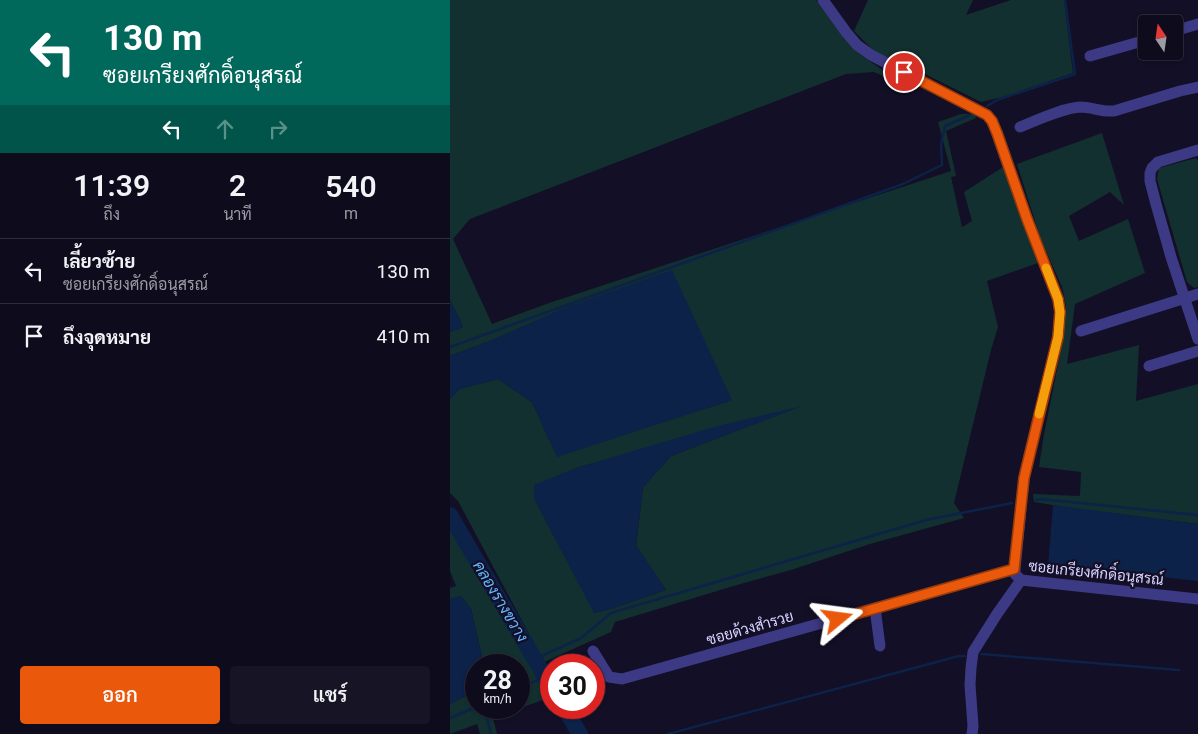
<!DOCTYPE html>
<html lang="th">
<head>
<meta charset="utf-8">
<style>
	body { margin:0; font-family:Roboto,Sarabun,sans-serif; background:#171425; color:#f1f3f6; height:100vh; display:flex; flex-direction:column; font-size:19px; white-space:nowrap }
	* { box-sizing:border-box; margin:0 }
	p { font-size:16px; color:#9b9ba3 }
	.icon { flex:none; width:28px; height:28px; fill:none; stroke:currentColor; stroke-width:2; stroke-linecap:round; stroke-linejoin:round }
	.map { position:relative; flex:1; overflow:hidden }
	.side { display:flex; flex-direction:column; background:#0e0b1c; width:450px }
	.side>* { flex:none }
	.banner { background:#00695c; color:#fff; overflow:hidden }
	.needle { width:32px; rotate:347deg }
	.tools { position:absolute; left:688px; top:15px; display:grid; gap:10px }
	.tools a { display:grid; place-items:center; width:45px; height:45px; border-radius:5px; background:#0e0b1c; box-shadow:0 1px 4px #0004,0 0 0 1px #2e2b3b; font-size:25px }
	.speed { position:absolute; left:15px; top:654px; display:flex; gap:10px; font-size:25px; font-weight:700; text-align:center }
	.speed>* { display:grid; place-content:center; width:65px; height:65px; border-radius:50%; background:#0e0b1c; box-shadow:0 1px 4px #0004,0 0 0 1px #2e2b3b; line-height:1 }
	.speed small { font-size:12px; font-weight:400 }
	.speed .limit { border:8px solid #d22; background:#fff; color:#111 }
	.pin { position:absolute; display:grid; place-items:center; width:42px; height:42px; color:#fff; margin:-21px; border:2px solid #fff; border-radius:50%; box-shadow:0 1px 5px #0007 }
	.me { position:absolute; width:55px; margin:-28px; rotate:74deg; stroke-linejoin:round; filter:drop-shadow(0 0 4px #0008) }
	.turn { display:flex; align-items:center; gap:18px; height:105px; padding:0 20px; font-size:22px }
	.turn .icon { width:65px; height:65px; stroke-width:2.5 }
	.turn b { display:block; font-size:35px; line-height:42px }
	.lanes { display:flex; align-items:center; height:48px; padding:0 20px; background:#0003; justify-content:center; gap:25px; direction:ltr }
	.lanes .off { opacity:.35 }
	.eta { display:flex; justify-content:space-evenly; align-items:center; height:85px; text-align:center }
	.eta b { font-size:30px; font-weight:600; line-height:35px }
	.button { display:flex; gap:10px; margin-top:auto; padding:10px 20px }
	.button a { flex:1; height:58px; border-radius:5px; background:#ea580c; color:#fff; font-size:20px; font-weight:600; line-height:58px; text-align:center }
	.button a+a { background:#171425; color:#f1f3f6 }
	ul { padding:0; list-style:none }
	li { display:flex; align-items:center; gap:15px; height:65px; padding:0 20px; border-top:1px solid #2e2b3b }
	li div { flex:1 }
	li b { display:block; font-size:19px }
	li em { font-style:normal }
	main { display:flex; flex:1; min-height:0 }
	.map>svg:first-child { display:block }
	.green { fill:#12302f; fill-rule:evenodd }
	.water { fill:#0c2248 }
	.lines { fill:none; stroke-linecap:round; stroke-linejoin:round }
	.stream { stroke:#0c2248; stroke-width:2.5 }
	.river { stroke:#0c2248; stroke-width:16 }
	.minor { stroke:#3d3a85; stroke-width:11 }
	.route-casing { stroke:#983908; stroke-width:12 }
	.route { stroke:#ea580c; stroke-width:9 }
	.slow { stroke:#f59e0b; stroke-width:9 }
	.labels { text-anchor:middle; stroke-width:4.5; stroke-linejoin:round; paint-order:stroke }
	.street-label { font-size:15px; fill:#d9d4ff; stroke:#130f26 }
	.water-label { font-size:16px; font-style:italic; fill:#62b6ff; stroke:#130f26 }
</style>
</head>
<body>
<main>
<section class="side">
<div class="banner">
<div class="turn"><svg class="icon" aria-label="left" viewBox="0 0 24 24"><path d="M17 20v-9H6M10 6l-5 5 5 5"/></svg><div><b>130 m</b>ซอยเกรียงศักดิ์อนุสรณ์</div></div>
<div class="lanes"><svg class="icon" aria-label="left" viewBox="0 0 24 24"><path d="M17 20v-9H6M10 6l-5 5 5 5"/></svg><svg class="icon off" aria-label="ahead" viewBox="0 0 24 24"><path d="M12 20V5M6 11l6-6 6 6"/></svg><svg class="icon off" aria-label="right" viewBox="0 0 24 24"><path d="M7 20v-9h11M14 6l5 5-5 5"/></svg></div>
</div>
<div class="eta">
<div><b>11:39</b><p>ถึง</p></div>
<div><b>2</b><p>นาที</p></div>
<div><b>540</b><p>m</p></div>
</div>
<ul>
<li><svg class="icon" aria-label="left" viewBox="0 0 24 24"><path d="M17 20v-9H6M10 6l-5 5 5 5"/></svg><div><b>เลี้ยวซ้าย</b><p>ซอยเกรียงศักดิ์อนุสรณ์</p></div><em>130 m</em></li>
<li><svg class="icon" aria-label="arrive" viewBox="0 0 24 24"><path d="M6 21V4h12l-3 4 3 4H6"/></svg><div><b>ถึงจุดหมาย</b></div><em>410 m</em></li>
</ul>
<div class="button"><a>ออก</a><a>แชร์</a></div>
</section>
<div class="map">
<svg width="748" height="734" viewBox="0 0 748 734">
	<rect width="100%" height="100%" fill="#130f26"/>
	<!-- green -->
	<g class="green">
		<path d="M0,0H366L411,55L434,71L435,77L424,72L396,74L20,219L3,239L42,324L99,303L501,171L488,122L511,114H525L526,118L496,131L506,176L501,177L512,227L522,221L514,192L553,167L588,263L537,281L548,327L541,350L504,503L514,518L420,544L341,570L287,585L165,622L161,632L94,662L8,501L0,493V399L9,389L48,379L82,402L107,456L282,400L37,342L0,356V332L13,327L0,300ZM346,408L221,456L193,487L186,546L216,590L164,608L144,613L126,468Z"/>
		<path d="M418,0H523L516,15L561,0H614L623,73L557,96L531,102L465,69L425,52L404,31Z"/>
		<path d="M652,133L674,205L660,192L619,216L629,241L678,219L695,273L625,304L617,364L689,345L686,401L748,384V524L621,508L584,502L583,494L630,496L631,472L589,467L594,434L610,355L616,306L612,287L590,237L567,164Z"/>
		<path d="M746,158L748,160V287L744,288L737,282L707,179L709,168Z"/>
		<path d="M0,529L101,697L43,718L47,734H30L27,724L0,734V704L23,692L26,687V708H69V665H34L21,609L11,596L0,599V588L6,586L0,571Z"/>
	</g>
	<!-- water -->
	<g class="water">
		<path d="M222,270L282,400L107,457L82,402L48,379L9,389L0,399V356L37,342L114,308Z"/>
		<path d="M0,300L13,327L0,332Z"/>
		<path d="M352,406L221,456L193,487L186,545L216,590L164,608L144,613L84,499V485L126,468L264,427Z"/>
		<path d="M603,505L748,524V581L598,565Z"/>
		<path d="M11,596L21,609L34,665H26V687L23,692L0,704V599Z"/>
	</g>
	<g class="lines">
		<!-- stream -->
		<g class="stream">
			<path d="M537,106L547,100L625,74L615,0"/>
			<path d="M0,347L453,184L492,165L491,144L495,126L520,115"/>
			<path d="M586,500L590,499L748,515"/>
			<path d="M531,654L729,670"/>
			<path d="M85,659L131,638L161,613L476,520L562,503"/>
			<path d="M69,688L95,677"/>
			<path d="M34,708L41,734"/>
			<path d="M0,718L26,707"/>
			<path d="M218,734L509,656H515"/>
		</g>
		<!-- river -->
		<g class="river">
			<path d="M0,515L101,687"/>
			<path d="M114,708L130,734"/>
		</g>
		<!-- minor -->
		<g class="minor">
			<path d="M373,0L396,32L407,45L421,55L537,115L542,121L547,133L577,219L608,299L610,312L608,337L574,478L565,569V574L571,580L748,599"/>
			<path d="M724,31L748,24"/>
			<path d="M640,56L696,40"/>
			<path d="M570,127C587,120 613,108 630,107C642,107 651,112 664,111L730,91L748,87"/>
			<path d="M748,150L708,162L702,168L700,173V181L706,204L721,257L748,339"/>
			<path d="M631,331L748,294"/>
			<path d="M699,366L748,351"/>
			<path d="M425,608L430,646"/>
			<path d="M143,651L159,677L172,679L565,569"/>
			<path d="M522,734L523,726L520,685L521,668L523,652L547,614L571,580"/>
		</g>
	</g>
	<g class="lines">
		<defs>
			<path id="route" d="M388,619L564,569L574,478L608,337L610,312L608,299L577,219L547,133L542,121L537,115L454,72"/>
		</defs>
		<!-- route casing -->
		<use href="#route" class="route-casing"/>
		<!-- route -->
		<use href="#route" class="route"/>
		<!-- slow -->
		<path class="slow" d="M589,414L608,337L610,312L608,299L596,268"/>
	</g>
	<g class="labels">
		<!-- street labels -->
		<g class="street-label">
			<text transform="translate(646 573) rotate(6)" y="5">ซอยเกรียงศักดิ์อนุสรณ์</text>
			<text transform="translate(300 628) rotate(-16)" y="5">ซอยด้วงสำรวย</text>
		</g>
		<!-- water labels -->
		<g class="water-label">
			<text transform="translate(51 601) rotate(59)" y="6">คลองรางขวาง</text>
		</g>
	</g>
</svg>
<div class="tools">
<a><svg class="needle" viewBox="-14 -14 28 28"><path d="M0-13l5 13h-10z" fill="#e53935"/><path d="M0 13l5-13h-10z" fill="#9b9ba3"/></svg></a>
</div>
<div class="speed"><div>28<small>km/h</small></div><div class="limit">30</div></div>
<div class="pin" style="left:454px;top:72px;background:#d93025"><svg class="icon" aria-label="arrive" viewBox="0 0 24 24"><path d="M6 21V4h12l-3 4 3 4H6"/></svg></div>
<svg class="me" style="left:388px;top:619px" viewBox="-20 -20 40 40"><path d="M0-17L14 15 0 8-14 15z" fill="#ea580c" stroke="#fff" stroke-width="4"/></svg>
</div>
</main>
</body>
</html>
